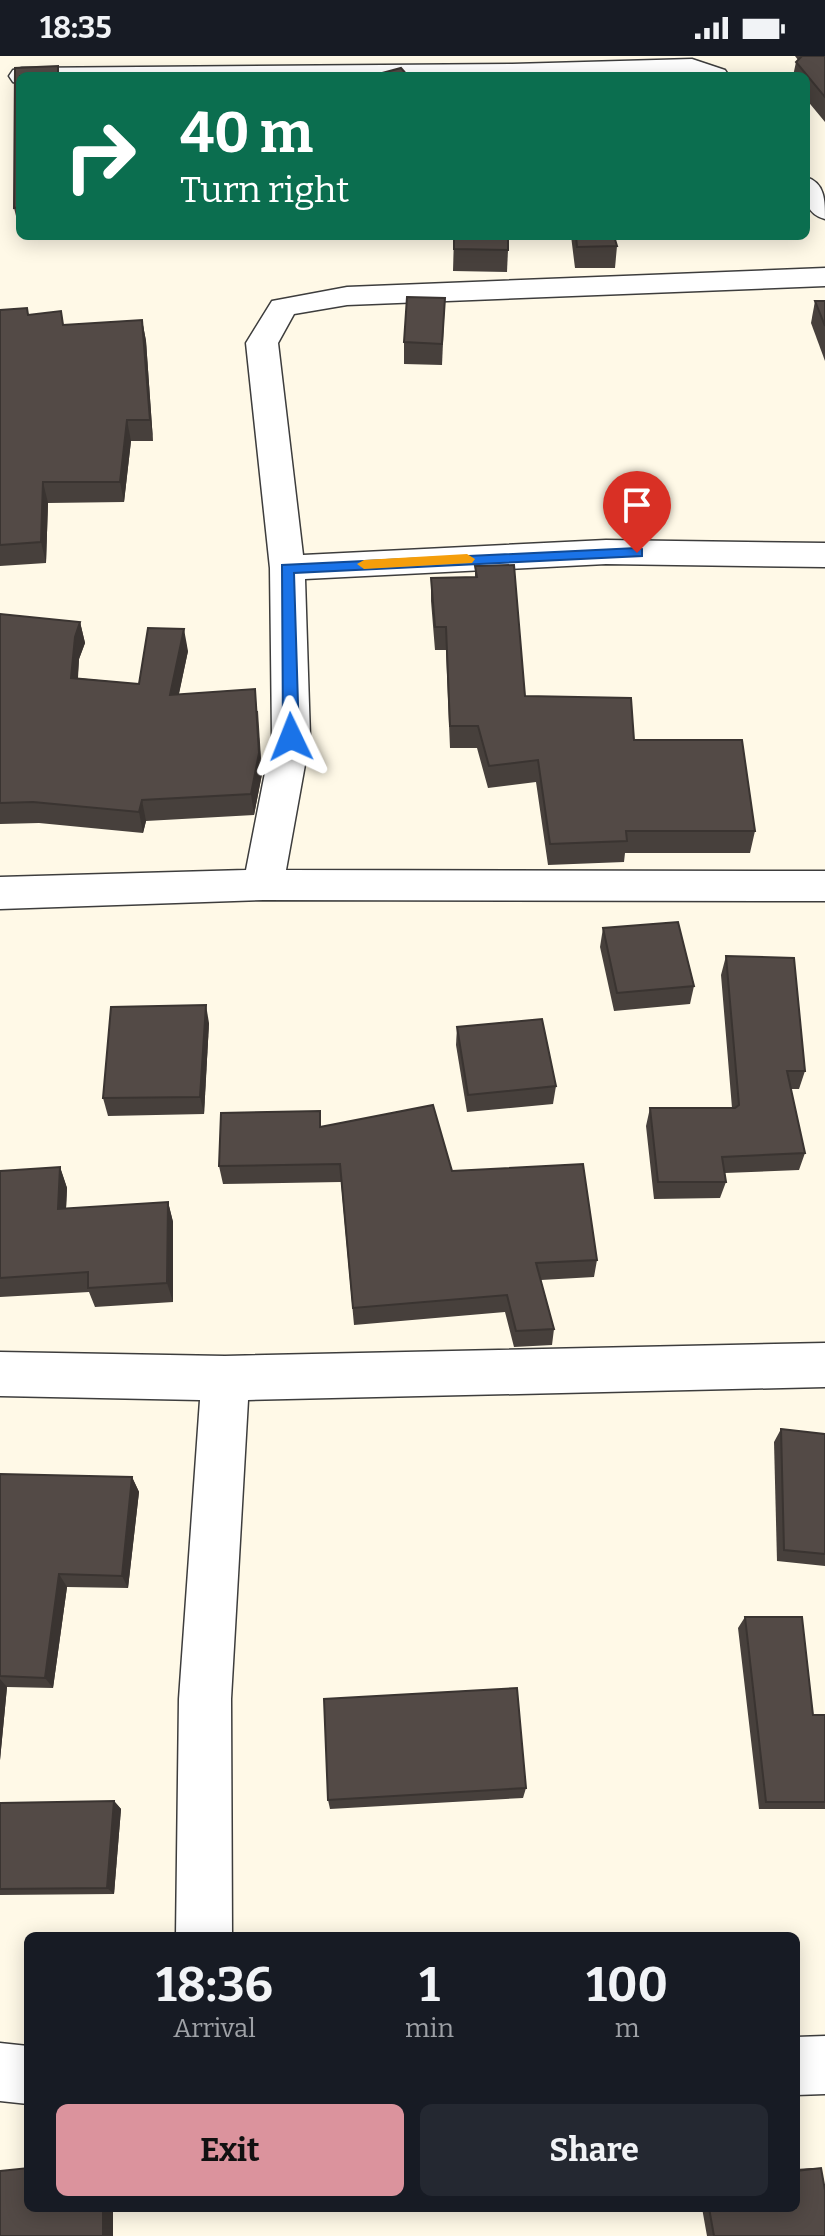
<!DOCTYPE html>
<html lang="en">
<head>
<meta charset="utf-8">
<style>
	body { margin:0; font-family:Bitter,serif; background:#242831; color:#f1f3f6; height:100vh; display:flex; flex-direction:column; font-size:30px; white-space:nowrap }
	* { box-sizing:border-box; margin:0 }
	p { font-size:26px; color:#9ea1a6 }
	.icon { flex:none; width:44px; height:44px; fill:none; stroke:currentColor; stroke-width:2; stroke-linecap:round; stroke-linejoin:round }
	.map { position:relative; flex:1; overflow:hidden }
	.drawer { position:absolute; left:24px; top:1876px; width:776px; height:280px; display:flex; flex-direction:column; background:#171b24; border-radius:12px; box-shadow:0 4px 20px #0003 }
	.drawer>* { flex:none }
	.top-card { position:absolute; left:16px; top:16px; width:794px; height:168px; border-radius:12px; box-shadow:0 4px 20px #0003; background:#0b6e4f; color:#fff; overflow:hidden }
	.pin { position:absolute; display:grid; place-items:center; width:68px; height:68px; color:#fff; margin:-82px -34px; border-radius:50% 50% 50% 0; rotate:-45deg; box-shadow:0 0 8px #0007 }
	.pin .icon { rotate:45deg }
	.me { position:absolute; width:88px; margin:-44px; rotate:358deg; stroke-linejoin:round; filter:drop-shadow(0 0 6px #0008) }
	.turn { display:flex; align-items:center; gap:28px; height:168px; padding:0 32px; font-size:36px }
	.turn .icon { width:104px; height:104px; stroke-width:2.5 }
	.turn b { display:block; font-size:56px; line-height:68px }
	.eta { display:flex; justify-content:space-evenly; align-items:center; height:136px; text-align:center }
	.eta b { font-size:48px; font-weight:700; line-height:56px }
	.button { display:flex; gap:16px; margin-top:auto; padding:16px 32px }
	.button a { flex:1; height:92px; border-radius:12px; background:#db939d; color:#111; font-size:32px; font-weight:700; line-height:92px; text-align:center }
	.button a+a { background:#242831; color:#f1f3f6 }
	.status { display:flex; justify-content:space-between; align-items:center; height:56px; padding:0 40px; background:#171b24; direction:ltr }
	.status svg { height:22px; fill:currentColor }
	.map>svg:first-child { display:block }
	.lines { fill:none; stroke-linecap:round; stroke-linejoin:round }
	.minor-casing { stroke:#3d3d3d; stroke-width:3 }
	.minor { fill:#fff; fill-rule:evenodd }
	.wall { fill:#47403c }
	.shaded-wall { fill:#3a3431 }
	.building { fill:#534a46; stroke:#3a3431; stroke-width:2 }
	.route { fill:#1a73e8; stroke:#114b97; stroke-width:2 }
	.slow { fill:#f59e0b }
</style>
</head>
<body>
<div class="status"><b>18:35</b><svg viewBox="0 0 49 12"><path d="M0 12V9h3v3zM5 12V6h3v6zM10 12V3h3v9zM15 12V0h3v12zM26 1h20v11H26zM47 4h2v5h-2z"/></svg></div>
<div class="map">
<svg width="825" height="2180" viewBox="0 0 825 2180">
	<rect width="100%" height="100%" fill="#fff9e7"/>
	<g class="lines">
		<defs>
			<g id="minor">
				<path d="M692,3L725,14L729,20H20V28L13,26L9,20L13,14L22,12L512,8Z"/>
				<path d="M806,121C825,127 825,144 825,163C803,157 806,140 806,121Z"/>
				<path d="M825,212V230L347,249L294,258L278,287L303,499L606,484L825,487V511L606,508L305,523L310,681L286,814L825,815V845L263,844L0,853V821L246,814L272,681L270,512L246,287L272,245L347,231Z"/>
				<path d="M825,1287V1331L248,1344L231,1643L232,1880H176L179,1643L200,1344L0,1340V1296L225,1300Z"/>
				<path d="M825,1980V2038L796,2039V1981Z"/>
				<path d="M0,1987L28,1990V2048L0,2045Z"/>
			</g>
		</defs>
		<!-- minor casing -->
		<use href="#minor" class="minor-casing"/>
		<!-- minor -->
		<use href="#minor" class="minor"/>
	</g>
	<!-- wall -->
	<g class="wall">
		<path d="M795,0H825V66L806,43V20H793L796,6L798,4Z"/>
		<path d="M20,20V176L14,152Z"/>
		<path d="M454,180L508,194L507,216L453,215Z"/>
		<path d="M571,180H614L617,190L615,212H575Z"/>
		<path d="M445,242L442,309L404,308V286Z"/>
		<path d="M815,245H825V305L811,267Z"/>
		<path d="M0,254L29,259L63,269L142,264L146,285L153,385H131L124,446L48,447L46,507L0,510Z"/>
		<path d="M475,510L525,640L634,684L755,775L750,797H625L624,806L548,809L536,726L488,732L477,692H450L446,594H435L431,545V522L475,521Z"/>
		<path d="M0,558L80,566L85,587L79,603L78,622L139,628L188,595L179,638L258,655L262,718L254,759L146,765L143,777L39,767L0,768Z"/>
		<path d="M603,872L694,930L690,948L614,955L600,891Z"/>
		<path d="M726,900L805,1015L799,1033H791L805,1097L799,1114L725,1117L726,1126L720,1142L654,1143L646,1070L650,1052H732L721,919Z"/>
		<path d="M209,967L204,1058L108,1060L103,1042Z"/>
		<path d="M457,971L556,1030L553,1048L467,1056L456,989Z"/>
		<path d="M322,1071L452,1115L597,1204L594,1221L541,1224L554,1273L552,1289L514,1291L505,1256L354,1269L341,1126L223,1128L219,1110Z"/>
		<path d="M60,1111L67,1132L66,1153L168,1146L173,1166V1246L95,1251L89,1236L0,1241V1115Z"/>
		<path d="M781,1373L825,1378V1510L777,1505L774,1386Z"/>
		<path d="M0,1418L132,1421L139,1436L128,1532L67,1531L53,1632L7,1631L0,1704Z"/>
		<path d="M745,1561L813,1659H825V1753H759L738,1572Z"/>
		<path d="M526,1732L523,1742L330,1753L328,1744Z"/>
		<path d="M114,1745L121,1753L114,1838L0,1839V1747Z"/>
		<path d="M811,2112H821L825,2180H707L702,2152H796V2113Z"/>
	</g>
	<!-- shaded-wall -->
	<g class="shaded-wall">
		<path d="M142,264L146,285L153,385L150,364Z"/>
		<path d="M127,364L131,385L124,446L120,426Z"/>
		<path d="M43,426L48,447L46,507L41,486Z"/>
		<path d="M80,566L85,587L79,603L76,643L71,622L75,581Z"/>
		<path d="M184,573L188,595L174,660L170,639Z"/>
		<path d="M255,633L262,718L254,759L251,738Z"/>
		<path d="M142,744L146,765L143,777L139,756Z"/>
		<path d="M206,949L209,967L204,1058L200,1041Z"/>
		<path d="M60,1111L67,1132L65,1173L58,1153Z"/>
		<path d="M168,1146L173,1166V1246L167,1227Z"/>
		<path d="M132,1421L139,1436L128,1532L122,1520Z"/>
		<path d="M59,1518L67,1531L53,1632L45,1622Z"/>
		<path d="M0,1623L7,1631L0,1704Z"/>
		<path d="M114,1745L121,1753L114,1838L107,1832Z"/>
		<rect x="103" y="2152" width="10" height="28"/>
	</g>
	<!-- building -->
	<g class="building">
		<path d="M802,0H825V41L796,6Z"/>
		<path d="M58,10V20H20V151L14,152L15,12Z"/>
		<path d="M401,12L408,20H371Z"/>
		<path d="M454,180H508V194L454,193Z"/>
		<path d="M576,180H614L617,190L577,191Z"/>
		<path d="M407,241L445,242L442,288L404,286Z"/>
		<path d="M815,245H825V270Z"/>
		<path d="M27,252L28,259L61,255L63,269L142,264L150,364H127L120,426H43L41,486L0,489V254Z"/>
		<path d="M514,509L525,640L631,642L634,684H742L755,775H626L627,785L550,788L538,704L489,710L478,670H450L446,571H435L431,522L477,521L475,510Z"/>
		<path d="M0,558L80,566L75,581L71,622L139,628L148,572L184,573L170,639L255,633L259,697L251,738L142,744L139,756L33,746L0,747Z"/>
		<path d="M678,866L694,930L617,937L603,872Z"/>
		<path d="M726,900L794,902L805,1015H787L805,1097L722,1101L726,1126H658L650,1052H735L739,1049Z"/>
		<path d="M206,949L200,1041L103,1042L111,951Z"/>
		<path d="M542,963L556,1030L468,1039L457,971Z"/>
		<path d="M433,1049L452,1115L583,1108L597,1204L536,1207L554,1273L516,1275L507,1239L353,1252L340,1108L219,1110L221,1057L320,1055V1071Z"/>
		<path d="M60,1111L58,1153L168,1146L167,1227L88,1232V1216L0,1222V1115Z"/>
		<path d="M781,1373L825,1378V1498L784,1494Z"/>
		<path d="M0,1418L132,1421L122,1520L59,1518L45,1622L0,1620Z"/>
		<path d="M745,1561H802L813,1659H825V1746H766Z"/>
		<path d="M517,1632L526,1732L328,1744L324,1643Z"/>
		<path d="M114,1745L107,1832L0,1833V1747Z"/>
		<path d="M28,2112V2152H103V2180H0V2115Z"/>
		<path d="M821,2112L825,2134V2180H714L709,2152H796V2115Z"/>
	</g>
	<!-- route -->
	<path class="route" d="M637,492L642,493V500L294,517L299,681L291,686L283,681L282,509Z"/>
	<!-- slow -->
	<path class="slow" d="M467,498L475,503L472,507L364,513L357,508L364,504Z"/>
</svg>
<div class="pin" style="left:637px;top:497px;background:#d93025"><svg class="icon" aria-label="arrive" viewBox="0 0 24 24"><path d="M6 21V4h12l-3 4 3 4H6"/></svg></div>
<svg class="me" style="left:291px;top:681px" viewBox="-20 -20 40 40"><path d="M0-17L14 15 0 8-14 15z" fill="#1a73e8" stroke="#fff" stroke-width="4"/></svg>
<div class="top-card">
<div class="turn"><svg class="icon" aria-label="right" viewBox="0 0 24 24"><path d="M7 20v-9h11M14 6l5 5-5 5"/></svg><div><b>40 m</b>Turn right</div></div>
</div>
<section class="drawer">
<div class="eta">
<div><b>18:36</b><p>Arrival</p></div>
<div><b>1</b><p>min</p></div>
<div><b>100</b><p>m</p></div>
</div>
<div class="button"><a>Exit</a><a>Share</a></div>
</section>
</div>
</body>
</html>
